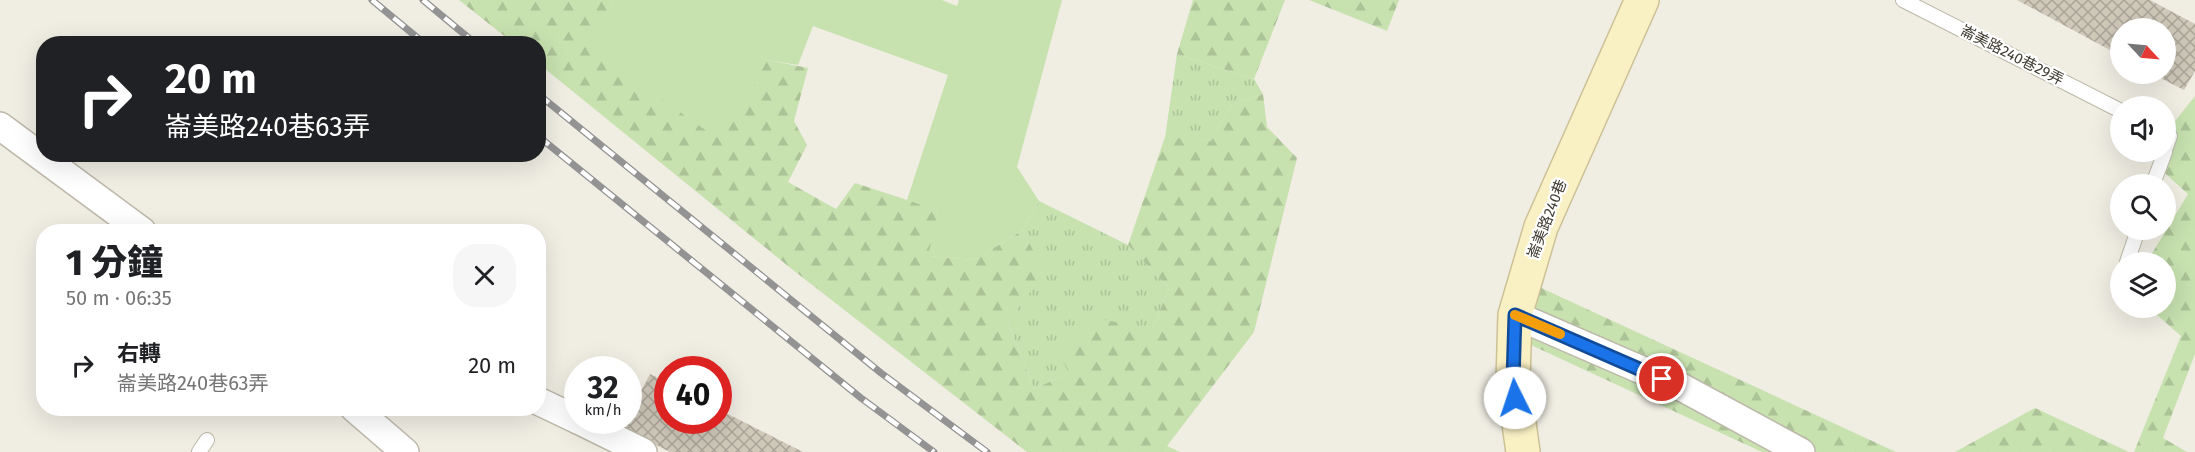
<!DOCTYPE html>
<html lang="zh-TW">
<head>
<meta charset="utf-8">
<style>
	body { margin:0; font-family:"Fira Sans","Noto Sans TC",sans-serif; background:#f6f6f6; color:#202124; height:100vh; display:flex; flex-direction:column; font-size:22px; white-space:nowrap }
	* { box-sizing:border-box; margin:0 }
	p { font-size:20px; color:#757577 }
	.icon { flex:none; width:33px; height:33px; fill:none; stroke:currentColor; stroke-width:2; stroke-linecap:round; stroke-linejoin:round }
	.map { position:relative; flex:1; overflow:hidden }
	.sheet { position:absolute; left:36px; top:224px; width:510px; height:192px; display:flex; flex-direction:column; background:#fff; border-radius:24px; box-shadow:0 6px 24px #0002 }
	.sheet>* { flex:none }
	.top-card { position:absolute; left:36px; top:36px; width:510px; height:126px; border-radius:24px; box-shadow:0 6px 24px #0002; background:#202124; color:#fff; overflow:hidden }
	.needle { width:39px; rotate:116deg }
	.buttons { position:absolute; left:2110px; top:18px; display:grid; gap:12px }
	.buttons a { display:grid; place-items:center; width:66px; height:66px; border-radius:50%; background:#fff; box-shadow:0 6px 24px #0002; font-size:30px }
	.speed { position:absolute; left:564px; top:356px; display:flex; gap:12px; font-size:30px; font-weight:700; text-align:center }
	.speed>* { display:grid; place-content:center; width:78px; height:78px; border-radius:50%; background:#fff; box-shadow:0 6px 24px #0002; line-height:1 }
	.speed small { font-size:15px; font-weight:400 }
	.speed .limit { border:9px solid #d22; background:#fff; color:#111 }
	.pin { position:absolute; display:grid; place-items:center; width:51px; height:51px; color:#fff; margin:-26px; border:3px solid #fff; border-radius:50%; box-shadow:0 2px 6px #0007 }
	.me { position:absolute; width:66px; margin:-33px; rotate:356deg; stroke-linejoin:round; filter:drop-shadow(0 0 4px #0008) }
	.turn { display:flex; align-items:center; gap:21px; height:126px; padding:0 30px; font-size:27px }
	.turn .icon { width:78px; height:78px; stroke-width:2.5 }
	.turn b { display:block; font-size:42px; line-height:51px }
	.round { display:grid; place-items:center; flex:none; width:63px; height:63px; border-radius:24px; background:#f6f6f6 }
	.overview { display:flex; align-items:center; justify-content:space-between; height:102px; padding:0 30px }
	h1 { font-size:36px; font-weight:800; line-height:45px }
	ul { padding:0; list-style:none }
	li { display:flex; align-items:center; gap:18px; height:78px; padding:0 30px }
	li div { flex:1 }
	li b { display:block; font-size:22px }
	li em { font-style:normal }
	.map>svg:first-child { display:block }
	.grass { fill:url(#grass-tufts) }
	.forest { fill:url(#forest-firs) }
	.garden { fill:#c7e1af }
	.building { fill:url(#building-cross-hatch) }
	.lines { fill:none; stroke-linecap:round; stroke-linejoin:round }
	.lane-casing { stroke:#bdb8aa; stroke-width:16 }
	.street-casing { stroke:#bdb8aa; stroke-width:30 }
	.secondary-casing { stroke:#ccc196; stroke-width:36 }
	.lane { stroke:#fff; stroke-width:14 }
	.street { stroke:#fff; stroke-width:27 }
	.secondary { stroke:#f9f0c4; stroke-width:33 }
	.rail-casing { stroke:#939393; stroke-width:7 }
	.rail { stroke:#fff; stroke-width:4.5; stroke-dasharray:14; stroke-linecap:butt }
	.route-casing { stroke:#114b97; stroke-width:15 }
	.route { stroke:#1a73e8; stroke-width:10 }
	.slow { stroke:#f59e0b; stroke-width:10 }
	.labels { text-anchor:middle; stroke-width:4.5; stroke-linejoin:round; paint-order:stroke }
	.street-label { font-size:15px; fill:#413d34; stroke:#fff }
</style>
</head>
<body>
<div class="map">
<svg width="2195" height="452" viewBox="0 0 2195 452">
	<defs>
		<pattern id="grass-tufts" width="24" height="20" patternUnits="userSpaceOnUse" patternTransform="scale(1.5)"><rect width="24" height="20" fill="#c7e1af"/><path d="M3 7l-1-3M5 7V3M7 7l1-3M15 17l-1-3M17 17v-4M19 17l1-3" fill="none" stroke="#acc297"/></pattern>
		<pattern id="forest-firs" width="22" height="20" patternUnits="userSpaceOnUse" patternTransform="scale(1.5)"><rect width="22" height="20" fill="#c7e1af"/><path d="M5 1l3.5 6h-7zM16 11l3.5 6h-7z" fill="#acc297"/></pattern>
		<pattern id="building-cross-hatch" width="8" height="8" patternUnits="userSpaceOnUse" patternTransform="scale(1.5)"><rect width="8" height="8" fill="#d0c9ba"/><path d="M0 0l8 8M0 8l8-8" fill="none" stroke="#aaa498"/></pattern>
	</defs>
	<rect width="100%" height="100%" fill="#f0ede3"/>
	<!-- grass -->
	<g class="grass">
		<path d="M1177,54L1254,79L1263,94L1232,105L1211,141L1165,138Z"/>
		<path d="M1039,201L1128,245L1169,288L1152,329L1069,373L1034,389L1008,322L1043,273L1023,230Z"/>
	</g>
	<!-- forest -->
	<g class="forest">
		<path d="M459,0H613L610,9L586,45L739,114L767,60L808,68L794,121L807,145L788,182L836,209L855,183L938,210L929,256L974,260L1023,230L1044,273L1008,322L1034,389L1069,373L1060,355L1095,318L1152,329L1169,288L1128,245L1165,137L1211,141L1232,105L1263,94L1267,127L1297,158L1254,332L1167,446L1180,452H1027L793,270L539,64L538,44L513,43Z"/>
		<path d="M1193,0H1285L1254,79L1177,54Z"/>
		<path d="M1309,0H1399L1387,31Z"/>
		<path d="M2195,96V354L2163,438L2187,452H2134L2181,336L2157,315L2155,308H2166V262H2148V260L2188,194L2158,167L2168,130Z"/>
		<path d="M1524,280L1896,452H1762L1503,332Z"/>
		<path d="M2035,408L2129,452H1955Z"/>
	</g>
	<!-- garden -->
	<path class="garden" d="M613,0H942L957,6L959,0H1062L1017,167L1039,201L1023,230L974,260L928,256L938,210L907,200L948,75L813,26L798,65L767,60L739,115L708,132L585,45L610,9Z"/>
	<!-- building -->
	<g class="building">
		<path d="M2017,0H2150L2195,24V71L2184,90L2153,74H2166V28H2121V56Z"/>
		<path d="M650,374L668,383V420H718V409L803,452H670L623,428L628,420V416Z"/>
	</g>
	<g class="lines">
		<defs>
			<g id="lane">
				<path d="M1903,0L2121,111"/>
				<path d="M2166,134L2170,136L2166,147"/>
				<path d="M2153,184L2165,152"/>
				<path d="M2127,262L2138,230"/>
				<path d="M199,452L207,440"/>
			</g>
			<g id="street">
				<path d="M0,126L142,231"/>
				<path d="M1515,315L1683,388L1801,452"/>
				<path d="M538,401L578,420"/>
				<path d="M354,408L405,452"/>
				<path d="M578,420L643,452"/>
			</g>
			<path id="secondary" d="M1523,452L1513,380L1515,315L1541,227L1642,0"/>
		</defs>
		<!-- lane casing -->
		<use href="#lane" class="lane-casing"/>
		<!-- street casing -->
		<use href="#street" class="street-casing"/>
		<!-- secondary casing -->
		<use href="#secondary" class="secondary-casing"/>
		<!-- lane -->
		<use href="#lane" class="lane"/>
		<!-- street -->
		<use href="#street" class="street"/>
		<!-- secondary -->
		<use href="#secondary" class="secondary"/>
		<defs>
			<g id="rail">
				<path d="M372,0L425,44"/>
				<path d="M423,0L476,44"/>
				<path d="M538,94L881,373L987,452"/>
				<path d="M538,136L861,398L934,452"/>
			</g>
		</defs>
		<!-- rail casing -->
		<use href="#rail" class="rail-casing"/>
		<!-- rail -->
		<use href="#rail" class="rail"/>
	</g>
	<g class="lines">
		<defs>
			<path id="route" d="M1515,398L1513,380L1515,315L1662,379"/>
		</defs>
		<!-- route casing -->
		<use href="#route" class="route-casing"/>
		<!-- route -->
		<use href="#route" class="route"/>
		<!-- slow -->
		<path class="slow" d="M1515,315L1560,334"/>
	</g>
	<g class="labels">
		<!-- street labels -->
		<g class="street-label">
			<text transform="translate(2012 55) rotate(27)" y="5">崙美路240巷29弄</text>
			<text transform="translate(1547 219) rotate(-69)" y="5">崙美路240巷</text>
		</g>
	</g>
</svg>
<div class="buttons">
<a><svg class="needle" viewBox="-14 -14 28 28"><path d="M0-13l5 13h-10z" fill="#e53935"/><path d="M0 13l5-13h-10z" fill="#757577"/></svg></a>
<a><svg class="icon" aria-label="sound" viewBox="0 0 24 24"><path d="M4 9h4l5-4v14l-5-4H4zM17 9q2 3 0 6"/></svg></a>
<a><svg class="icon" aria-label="search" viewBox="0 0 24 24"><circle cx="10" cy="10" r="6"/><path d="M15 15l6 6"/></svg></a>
<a><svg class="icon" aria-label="layers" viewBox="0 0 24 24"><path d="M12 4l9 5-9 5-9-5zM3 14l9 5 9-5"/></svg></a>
</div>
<div class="speed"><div>32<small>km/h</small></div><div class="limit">40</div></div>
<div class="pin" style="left:1662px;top:379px;background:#d93025"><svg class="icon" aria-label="arrive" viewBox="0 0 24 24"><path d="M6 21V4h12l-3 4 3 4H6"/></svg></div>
<svg class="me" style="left:1515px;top:398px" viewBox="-20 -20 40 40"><circle r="19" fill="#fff"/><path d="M0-13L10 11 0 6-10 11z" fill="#1a73e8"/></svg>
<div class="top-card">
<div class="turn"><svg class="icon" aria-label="right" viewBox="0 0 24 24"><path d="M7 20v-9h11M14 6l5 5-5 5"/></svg><div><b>20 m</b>崙美路240巷63弄</div></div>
</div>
<section class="sheet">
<div class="overview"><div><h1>1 分鐘</h1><p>50 m · 06:35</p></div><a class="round"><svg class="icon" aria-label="close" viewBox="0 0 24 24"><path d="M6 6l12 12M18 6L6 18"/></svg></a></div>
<ul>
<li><svg class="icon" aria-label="right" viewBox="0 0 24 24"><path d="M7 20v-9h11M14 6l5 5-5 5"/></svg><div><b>右轉</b><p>崙美路240巷63弄</p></div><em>20 m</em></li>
</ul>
</section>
</div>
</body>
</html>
